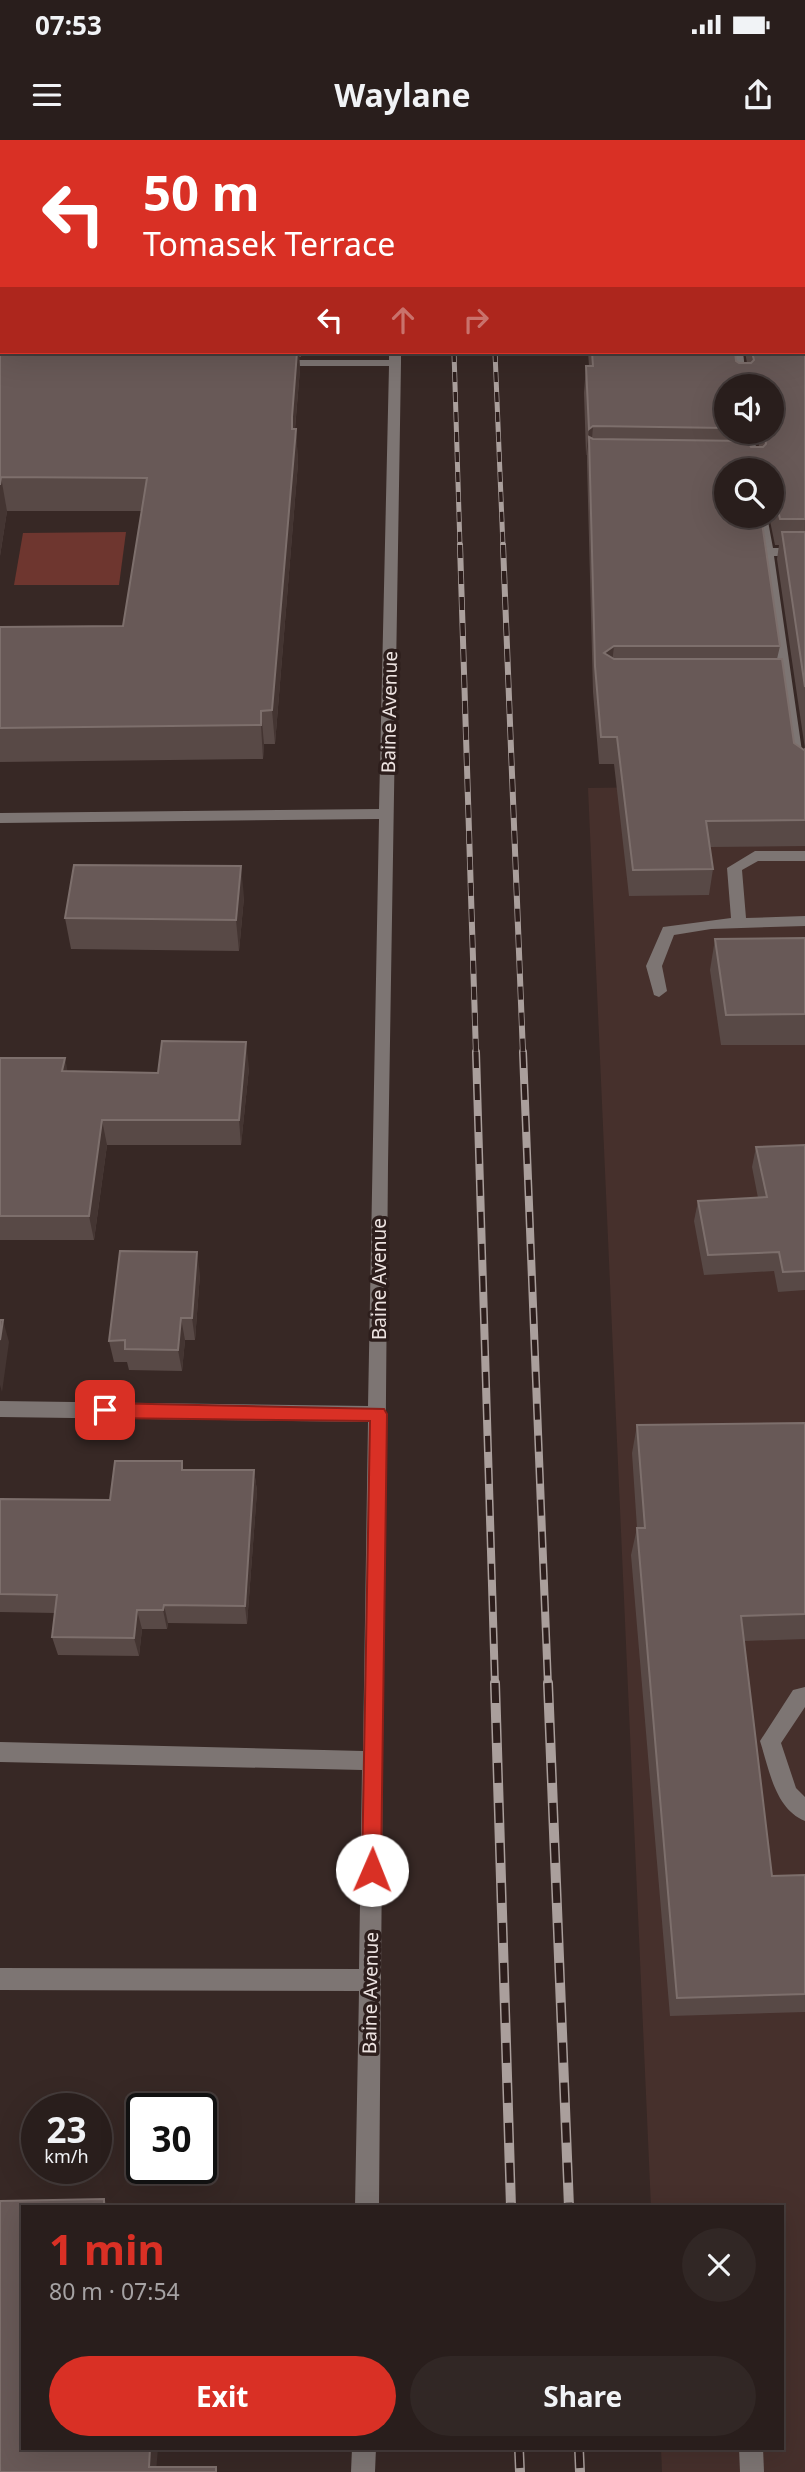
<!DOCTYPE html>
<html lang="en">
<head>
<meta charset="utf-8">
<style>
	body { margin:0; font-family:"Noto Sans",sans-serif; background:#312725; color:#f1f3f6; height:100vh; display:flex; flex-direction:column; font-size:26px; white-space:nowrap }
	* { box-sizing:border-box; margin:0 }
	p { font-size:23px; color:#a5a2a3 }
	.icon { flex:none; width:38px; height:38px; fill:none; stroke:currentColor; stroke-width:2; stroke-linecap:round; stroke-linejoin:round }
	.map { position:relative; flex:1; overflow:hidden }
	.sheet { position:absolute; left:21px; top:2065px; width:763px; height:245px; display:flex; flex-direction:column; background:#291e1c; border-radius:0px; box-shadow:0 7px 28px #0002,0 0 0 2px #453c3b }
	.sheet>* { flex:none }
	.top-card { position:absolute; left:0px; top:0px; width:805px; height:214px; box-shadow:0 7px 28px #0002,0 0 0 2px #453c3b; background:#d93025; color:#fff; overflow:hidden }
	.fabs { position:absolute; left:714px; top:234px; display:grid; gap:14px }
	.fabs a { display:grid; place-items:center; width:70px; height:70px; border-radius:50%; background:#291e1c; box-shadow:0 7px 28px #0002,0 0 0 2px #453c3b; font-size:35px }
	.speed { position:absolute; left:21px; top:1953px; display:flex; gap:14px; font-size:35px; font-weight:700; text-align:center }
	.speed>* { display:grid; place-content:center; width:91px; height:91px; border-radius:50%; background:#291e1c; box-shadow:0 7px 28px #0002,0 0 0 2px #453c3b; line-height:1 }
	.speed small { font-size:18px; font-weight:400 }
	.speed .limit { border:4px solid #111; border-radius:10px; background:#fff; color:#111 }
	.pin { position:absolute; display:grid; place-items:center; width:60px; height:60px; color:#fff; margin:-30px; border-radius:14px; box-shadow:0 4px 10px #0006 }
	.me { position:absolute; width:77px; margin:-38px; rotate:1deg; stroke-linejoin:round; filter:drop-shadow(0 0 5px #0008) }
	.turn { display:flex; align-items:center; gap:24px; height:147px; padding:0 28px; font-size:32px }
	.turn .icon { width:91px; height:91px; stroke-width:2.5 }
	.turn b { display:block; font-size:49px; line-height:60px }
	.lanes { display:flex; align-items:center; height:66px; padding:0 28px; background:#0003; justify-content:center; gap:35px; direction:ltr }
	.lanes .off { opacity:.35 }
	.round { display:grid; place-items:center; flex:none; width:74px; height:74px; border-radius:37px; background:#312725 }
	.head { display:flex; align-items:center; justify-content:space-between; height:119px; padding:0 28px }
	h1 { font-size:42px; font-weight:700; line-height:52px; color:#d93025 }
	.button { display:flex; gap:14px; margin-top:auto; padding:14px 28px }
	.button a { flex:1; height:80px; border-radius:42px; background:#d93025; color:#fff; font-size:28px; font-weight:700; line-height:80px; text-align:center }
	.button a+a { background:#312725; color:#f1f3f6 }
	.status { display:flex; justify-content:space-between; align-items:center; height:49px; padding:0 35px; background:#291e1c; direction:ltr }
	.status svg { height:19px; fill:currentColor }
	header { display:flex; justify-content:space-between; align-items:center; height:91px; padding:0 28px; background:#291e1c; font-size:32px; font-weight:700 }
	.map>svg:first-child { display:block }
	.built { fill:#46302c }
	.green { fill:#6e362f }
	.lines { fill:none; stroke-linecap:round; stroke-linejoin:round }
	.minor { fill:#7d7573; fill-rule:evenodd }
	.rail-far3-casing { stroke:#aa9f9c; stroke-width:5 }
	.rail-far2-casing { stroke:#aa9f9c; stroke-width:6 }
	.rail-far1-casing { stroke:#aa9f9c; stroke-width:8 }
	.rail-casing { stroke:#aa9f9c; stroke-width:10 }
	.rail-far3 { stroke:#2d1e1c; stroke-width:3.5; stroke-dasharray:10; stroke-linecap:butt }
	.rail-far2 { stroke:#2d1e1c; stroke-width:4.5; stroke-dasharray:13; stroke-linecap:butt }
	.rail-far1 { stroke:#2d1e1c; stroke-width:5; stroke-dasharray:16; stroke-linecap:butt }
	.rail { stroke:#2d1e1c; stroke-width:7; stroke-dasharray:20; stroke-linecap:butt }
	.wall { fill:#584946; fill-rule:evenodd }
	.shaded-wall { fill:#443532 }
	.building { fill:#685957; stroke:#7d6f6c; stroke-width:2 }
	.route { fill:#d93025; stroke:#8d1f18; stroke-width:2 }
	.labels { text-anchor:middle; stroke-width:7; stroke-linejoin:round; paint-order:stroke }
	.street-label { font-size:19px; fill:#eee4e2; stroke:#2d1e1c }
</style>
</head>
<body>
<div class="status"><b>07:53</b><svg viewBox="0 0 49 12"><path d="M0 12V9h3v3zM5 12V6h3v6zM10 12V3h3v9zM15 12V0h3v12zM26 1h20v11H26zM47 4h2v5h-2z"/></svg></div>
<header><svg class="icon" aria-label="menu" viewBox="0 0 24 24"><path d="M4 6h16M4 12h16M4 18h16"/></svg>Waylane<svg class="icon" aria-label="share" viewBox="0 0 24 24"><path d="M12 15V3M7 8l5-5 5 5M5 13v7h14v-7"/></svg></header>
<div class="map">
<svg width="805" height="2332" viewBox="0 0 805 2332">
	<rect width="100%" height="100%" fill="#372825"/>
	<!-- built -->
	<path class="built" d="M805,645V2332H662L661,2308H782V2067H651L588,648Z"/>
	<!-- green -->
	<path class="green" d="M126,392L119,445H14L23,393Z"/>
	<g class="lines">
		<!-- minor -->
		<g class="minor">
			<rect x="17" y="0" width="10" height="2"/>
			<rect x="328" y="0" width="10" height="2"/>
			<rect x="393" y="0" width="10" height="2"/>
			<rect x="559" y="0" width="10" height="2"/>
			<rect x="653" y="0" width="10" height="2"/>
			<path d="M0,69H2L0,81Z"/>
			<path d="M389,212H401V223L388,1025L379,2067H355L359,1851L0,1850V1828L359,1829L362,1630L0,1622V1602L363,1611L368,1282L0,1277V1261L368,1266L379,679L0,683V673L379,669L389,226H276L270,223L276,220H389Z"/>
			<path d="M731,212H743L747,247H735Z"/>
			<path d="M742,292H754L759,331H747Z"/>
			<path d="M755,376H767L773,408H805V416H774L804,625L797,630L790,625Z"/>
			<path d="M755,711H805V721H758L742,730L746,778L805,776V786L711,789L674,795L662,826L667,851L659,857L654,855L646,826L663,787L731,778L727,728Z"/>
			<path d="M805,1547V1567L781,1603L796,1648L805,1657V1681C775,1669 769,1629 760,1601L793,1550Z"/>
			<path d="M352,2308H376L375,2332H351Z"/>
			<path d="M739,2308H763L764,2332H740Z"/>
		</g>
		<defs>
			<g id="rail-far3">
				<path d="M454,212L460,407"/>
				<path d="M495,212L503,407"/>
			</g>
			<g id="rail-far2">
				<path d="M460,405L476,914"/>
				<path d="M503,405L523,914"/>
			</g>
			<g id="rail-far1">
				<path d="M476,912L495,1545"/>
				<path d="M523,912L548,1545"/>
			</g>
			<g id="rail">
				<path d="M495,1543L511,2067"/>
				<path d="M548,1543L569,2067"/>
				<path d="M519,2308L520,2332"/>
				<path d="M579,2308L580,2332"/>
			</g>
		</defs>
		<!-- rail-far3 casing -->
		<use href="#rail-far3" class="rail-far3-casing"/>
		<!-- rail-far2 casing -->
		<use href="#rail-far2" class="rail-far2-casing"/>
		<!-- rail-far1 casing -->
		<use href="#rail-far1" class="rail-far1-casing"/>
		<!-- rail casing -->
		<use href="#rail" class="rail-casing"/>
		<!-- rail-far3 -->
		<use href="#rail-far3" class="rail-far3"/>
		<!-- rail-far2 -->
		<use href="#rail-far2" class="rail-far2"/>
		<!-- rail-far1 -->
		<use href="#rail-far1" class="rail-far1"/>
		<!-- rail -->
		<use href="#rail" class="rail"/>
	</g>
	<!-- wall -->
	<g class="wall">
		<path d="M695,0H805V706L710,707L713,729L709,755L629,756L614,624H599L593,552L587,323V314L586,315L584,253L586,226H589L588,212H735L736,221L739,223H747L745,212H803V2H695ZM726,247H772V292H757L759,307H751L744,301L745,292H726ZM726,331H772V376H769L775,405H779L777,419L805,609L804,610L794,603L777,519L780,506Z"/>
		<path d="M0,86H2V212H301V217H299L300,229L295,289H296L298,323L275,604H264L263,619L0,622V487L123,486L142,371H7L0,416Z"/>
		<path d="M244,757L239,811L71,809L65,778Z"/>
		<path d="M805,798V905H721L710,830L715,799Z"/>
		<path d="M0,918L67,931L158,933L249,928L241,1005H107L94,1100H0Z"/>
		<path d="M805,1005V1150L778,1152L774,1131L704,1135L694,1081L698,1061L758,1058L752,1027L756,1007Z"/>
		<path d="M200,1134L195,1200H185L182,1231L129,1230L127,1222H114L109,1201Z"/>
		<path d="M805,1283V1499L744,1501L772,1736L805,1735V1872L670,1876L631,1415L637,1388L632,1313L637,1285Z"/>
		<path d="M184,1330H254L257,1351L247,1484L168,1483L167,1489H142L139,1516L58,1515L52,1497L55,1473L0,1472V1359L110,1360Z"/>
	</g>
	<!-- shaded-wall -->
	<g class="shaded-wall">
		<path d="M297,212H299L300,229L293,310L292,277Z"/>
		<path d="M593,286L591,312L589,297L587,314L586,315L589,289Z"/>
		<path d="M296,289L298,323L275,604L272,570Z"/>
		<path d="M1,337L7,371L0,416V345Z"/>
		<path d="M614,506L611,532L604,513Z"/>
		<path d="M261,571L264,604L263,619L261,585Z"/>
		<path d="M241,726L244,757L239,811L236,780Z"/>
		<path d="M246,902L249,928L241,1005L239,980Z"/>
		<path d="M65,918L70,944L62,931Z"/>
		<path d="M102,980L107,1005L94,1100L89,1076Z"/>
		<path d="M197,1112L200,1134L195,1200L192,1178Z"/>
		<path d="M181,1178L185,1200L182,1231L178,1210Z"/>
		<path d="M3,1180L9,1202L2,1252L0,1245V1200Z"/>
		<path d="M254,1330L257,1351L247,1484L245,1466Z"/>
		<path d="M164,1465L168,1483L167,1489L163,1470Z"/>
		<path d="M137,1470L142,1489L139,1516L134,1498Z"/>
		<path d="M104,2059L109,2067H104Z"/>
		<path d="M150,2308H158L156,2332L149,2327Z"/>
	</g>
	<!-- building -->
	<g class="building">
		<rect x="58" y="0" width="202" height="2"/>
		<path d="M701,0H805V379H780L773,348L772,347V331H726V376H761L780,506H614L604,513L614,519H782L794,603L804,610L805,609V680L706,681L713,729L633,730L617,597H601L595,526L589,297L593,299L748,301L751,307H763L766,304L764,292H772V247H726V288L593,286L589,289L586,226H593L592,212H735L736,221L739,223H751L754,220L752,212H803V2H701Z"/>
		<rect x="0" y="86" width="2" height="98"/>
		<path d="M0,196H2V212H297L292,277V289H296L272,570L261,571V585L0,588V487L123,486L147,338L1,337L0,345Z"/>
		<path d="M782,392H805V547Z"/>
		<path d="M74,725L241,726L236,780L65,778Z"/>
		<path d="M805,798V874L726,875L715,799Z"/>
		<path d="M162,901L246,902L239,980H102L89,1076H0V918H65L62,931L158,933Z"/>
		<path d="M805,1005V1131L783,1132L779,1112L708,1115L698,1061L767,1057L756,1007Z"/>
		<path d="M120,1111L197,1112L192,1178H181L178,1210L125,1209V1200L109,1201Z"/>
		<path d="M0,1180H3L0,1200Z"/>
		<path d="M805,1283V1474L741,1476L772,1736L805,1735V1854L677,1858L637,1388H645L637,1285Z"/>
		<path d="M115,1321H182V1330H254L245,1466L164,1465L163,1470H137L134,1498L52,1497L57,1455L0,1454V1359L110,1360Z"/>
		<path d="M104,2059V2067H23V2308H150L149,2327H216V2332H0V2061Z"/>
	</g>
	<!-- route -->
	<path class="route" d="M105,1263L384,1269L387,1274L381,1730L379,1737L372,1739L365,1737L362,1730L370,1281L105,1278L99,1275L97,1270L99,1266Z"/>
	<g class="labels">
		<!-- street labels -->
		<g class="street-label">
			<text transform="translate(389 572) rotate(-89)" y="7">Baine Avenue</text>
			<text transform="translate(379 1139) rotate(-90)" y="7">Baine Avenue</text>
			<text transform="translate(370 1853) rotate(-89)" y="7">Baine Avenue</text>
		</g>
	</g>
</svg>
<div class="fabs">
<a><svg class="icon" aria-label="sound" viewBox="0 0 24 24"><path d="M4 9h4l5-4v14l-5-4H4zM17 9q2 3 0 6"/></svg></a>
<a><svg class="icon" aria-label="search" viewBox="0 0 24 24"><circle cx="10" cy="10" r="6"/><path d="M15 15l6 6"/></svg></a>
</div>
<div class="speed"><div>23<small>km/h</small></div><div class="limit">30</div></div>
<div class="pin" style="left:105px;top:1270px;background:#d93025"><svg class="icon" aria-label="arrive" viewBox="0 0 24 24"><path d="M6 21V4h12l-3 4 3 4H6"/></svg></div>
<svg class="me" style="left:372px;top:1730px" viewBox="-20 -20 40 40"><circle r="19" fill="#fff"/><path d="M0-13L10 11 0 6-10 11z" fill="#d93025"/></svg>
<div class="top-card">
<div class="turn"><svg class="icon" aria-label="left" viewBox="0 0 24 24"><path d="M17 20v-9H6M10 6l-5 5 5 5"/></svg><div><b>50 m</b>Tomasek Terrace</div></div>
<div class="lanes"><svg class="icon" aria-label="left" viewBox="0 0 24 24"><path d="M17 20v-9H6M10 6l-5 5 5 5"/></svg><svg class="icon off" aria-label="ahead" viewBox="0 0 24 24"><path d="M12 20V5M6 11l6-6 6 6"/></svg><svg class="icon off" aria-label="right" viewBox="0 0 24 24"><path d="M7 20v-9h11M14 6l5 5-5 5"/></svg></div>
</div>
<section class="sheet">
<div class="head"><div><h1>1 min</h1><p>80 m · 07:54</p></div><a class="round"><svg class="icon" aria-label="close" viewBox="0 0 24 24"><path d="M6 6l12 12M18 6L6 18"/></svg></a></div>
<div class="button"><a>Exit</a><a>Share</a></div>
</section>
</div>
</body>
</html>
